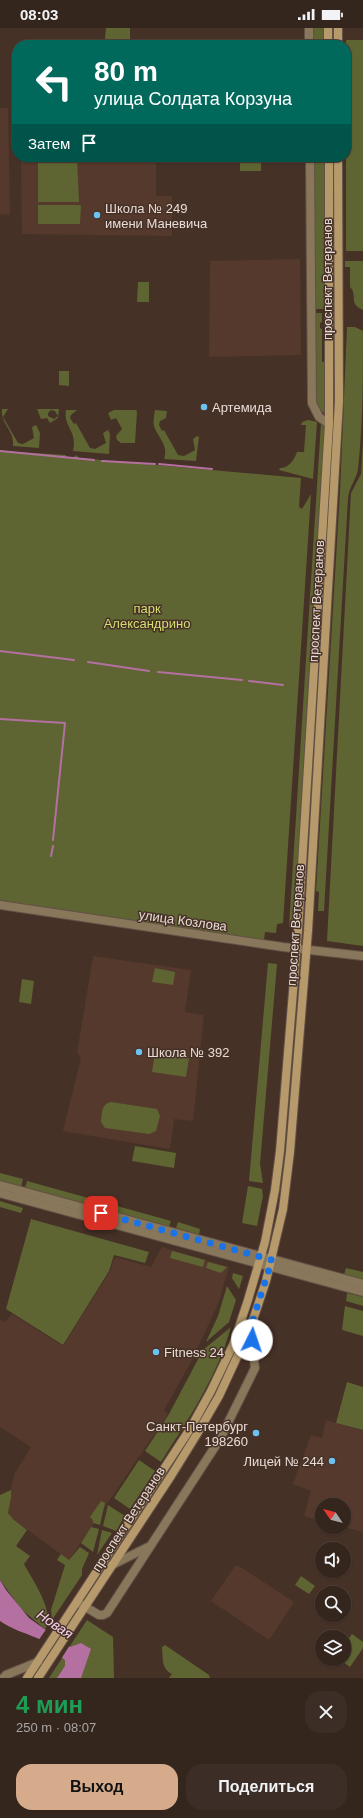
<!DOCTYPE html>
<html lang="ru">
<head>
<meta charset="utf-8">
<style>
	body { margin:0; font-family:Helvetica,sans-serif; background:#3c2d26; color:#f1f3f6; height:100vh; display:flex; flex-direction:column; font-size:15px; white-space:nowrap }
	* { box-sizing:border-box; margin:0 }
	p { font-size:13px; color:#a9a5a4 }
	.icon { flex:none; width:22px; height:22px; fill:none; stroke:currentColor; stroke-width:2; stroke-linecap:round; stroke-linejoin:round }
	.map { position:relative; height:1650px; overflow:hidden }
	.sheet { display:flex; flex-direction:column; background:#34251d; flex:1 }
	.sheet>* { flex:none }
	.guide { position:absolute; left:12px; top:12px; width:339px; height:122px; border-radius:16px; box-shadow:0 1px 3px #0004,0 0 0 1px #4e423b; background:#00695c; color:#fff; overflow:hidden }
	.needle { width:26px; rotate:305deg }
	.buttons { position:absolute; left:315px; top:1470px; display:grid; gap:8px }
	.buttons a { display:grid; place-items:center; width:36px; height:36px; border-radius:50%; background:#34251d; box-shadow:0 1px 3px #0004,0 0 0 1px #4e423b; font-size:20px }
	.pin { position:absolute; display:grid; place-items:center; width:34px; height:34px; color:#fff; margin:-17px; border-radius:8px; box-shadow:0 2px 6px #0006 }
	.me { position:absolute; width:44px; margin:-22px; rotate:4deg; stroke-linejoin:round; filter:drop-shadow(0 0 3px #0008) }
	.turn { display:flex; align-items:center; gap:14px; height:84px; padding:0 16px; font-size:18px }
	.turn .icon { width:52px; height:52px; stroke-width:2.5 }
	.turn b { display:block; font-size:28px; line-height:34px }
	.then { display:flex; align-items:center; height:38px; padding:0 16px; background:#0003; gap:8px; font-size:15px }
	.round { display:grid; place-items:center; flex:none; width:42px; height:42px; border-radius:16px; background:#3c2d26 }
	.summary { display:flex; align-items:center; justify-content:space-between; height:68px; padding:0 16px }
	h1 { font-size:24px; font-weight:700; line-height:30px; color:#1e9e55 }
	.action { display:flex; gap:8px; margin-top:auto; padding:8px 16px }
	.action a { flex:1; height:46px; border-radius:16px; background:#d6ab8b; color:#111; font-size:16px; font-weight:700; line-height:46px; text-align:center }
	.action a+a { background:#3c2d26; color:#f1f3f6 }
	.status { display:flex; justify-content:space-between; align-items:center; height:28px; padding:0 20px; background:#34251d; direction:ltr }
	.status svg { height:11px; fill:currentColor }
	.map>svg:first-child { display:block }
	.built { fill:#55392c }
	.green { fill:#5f6433; fill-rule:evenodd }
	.water { fill:#b470a0 }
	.pier { fill:#463127 }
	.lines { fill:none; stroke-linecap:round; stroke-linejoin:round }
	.stream { stroke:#b470a0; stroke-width:2 }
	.minor-casing { stroke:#635046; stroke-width:10 }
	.tertiary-casing { stroke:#635046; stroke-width:10 }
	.secondary-casing { stroke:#635046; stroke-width:10 }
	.minor { stroke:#88775a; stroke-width:8 }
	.tertiary { stroke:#88775a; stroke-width:8 }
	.secondary { stroke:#b69a6b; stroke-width:8 }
	.route { stroke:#1a73e8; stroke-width:7; stroke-dasharray:0 12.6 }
	.poi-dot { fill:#6ec2f3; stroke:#463127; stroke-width:1.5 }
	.labels { text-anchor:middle; stroke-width:3; stroke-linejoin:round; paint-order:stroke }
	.poi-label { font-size:13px; fill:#e9dbd5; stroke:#463127; text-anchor:start }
	.street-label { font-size:13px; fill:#e9dbd5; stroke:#463127 }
	.park-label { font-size:13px; fill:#d3df71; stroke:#463127 }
	.water-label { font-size:14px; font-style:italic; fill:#f9d3ed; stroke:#463127 }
</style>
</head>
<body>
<div class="status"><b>08:03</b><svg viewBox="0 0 49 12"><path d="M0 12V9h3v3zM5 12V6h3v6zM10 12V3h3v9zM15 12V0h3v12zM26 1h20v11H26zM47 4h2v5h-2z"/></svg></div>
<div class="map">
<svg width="363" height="1650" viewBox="0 0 363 1650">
	<rect width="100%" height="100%" fill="#463127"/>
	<!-- built -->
	<g class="built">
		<path d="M0,80H8L10,187L0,186Z"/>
		<path d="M21,129H156V168H172V208L22,206Z"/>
		<path d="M300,231L301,327L209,329L210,233Z"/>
		<path d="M93,928L191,942L185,984L204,987L193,1093L174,1091L170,1121L63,1103L81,1030L77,1025Z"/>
		<path d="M162,1219L229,1239L218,1276L192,1332L164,1382L168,1386L69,1532L14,1492L8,1485L12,1454L15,1445L31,1419L0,1399V1292L5,1294L12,1286L63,1318L110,1243L115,1229L151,1239Z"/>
		<path d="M326,1392L363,1403V1504L344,1499V1477H322V1493L304,1488L311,1463L293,1456L311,1407L322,1410Z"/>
		<path d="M235,1538H239L294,1574L269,1612L211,1573Z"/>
	</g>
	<!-- green -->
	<g class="green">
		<path d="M106,0H130V11L128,14H108L105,11Z"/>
		<rect x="313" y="0" width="11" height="17"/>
		<rect x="346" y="12" width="17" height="211"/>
		<path d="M38,129H77L79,174H38Z"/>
		<path d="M313,129H325L326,281H314Z"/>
		<rect x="240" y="133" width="21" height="10"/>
		<path d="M38,177H81L80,196H38Z"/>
		<path d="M345,233H363V282C348,276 358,267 350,259V239H345Z"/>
		<path d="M138,254H149V274H137Z"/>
		<path d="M314,285H322V294L320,295V300L322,301V334H326L324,385L322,384L315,372Z"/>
		<path d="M347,299H355L363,303C363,349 363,396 358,441C357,450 349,459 348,470L324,883H318L319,864L316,863L340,464Z"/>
		<path d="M59,343H69V358L59,357Z"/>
		<path d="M2,381H8L3,389L18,415L23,416L34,410L32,399L36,397L40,405L39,420L13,418C15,403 0,395 2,381Z"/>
		<path d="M37,381H59L58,390L50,395L47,390L41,391ZM51,382L55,383L58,388L54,391L48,388V385Z"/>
		<path d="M66,382H77L71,387L70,390L74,396L76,395L90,420L95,421L106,415L103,405L108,402L110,406L109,426L73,423C78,403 63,399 66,382Z"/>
		<path d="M114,382H136L137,384L135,415H121L117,412L116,408L122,401L116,390L111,392L108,385Z"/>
		<path d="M155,382L167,383L166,390L160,393L159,397L162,403L164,402L178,427L184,428L195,422L193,411L197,408L199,409L196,433L164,431C169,417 158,410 154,398C153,394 154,387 155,382Z"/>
		<path d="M308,392L317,394L313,451L279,442L280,440C289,440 294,432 297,424H304L306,397H301L302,394Z"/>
		<path d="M321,395L325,400L294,899H289Z"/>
		<path d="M363,414V918L327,913L351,465L361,446Z"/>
		<path d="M0,423L66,427V429L73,430L76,427L79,430L301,450L299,479L302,481L311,466L283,895L277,896L276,905L265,904L264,912L0,873Z"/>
		<path d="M268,935L277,936L260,1136L263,1155L249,1153Z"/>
		<path d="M155,940L175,944L173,957L152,954Z"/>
		<path d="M22,951L34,953L31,976L19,974Z"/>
		<path d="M155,1025L189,1030L186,1049L152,1044Z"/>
		<path d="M111,1074L157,1081L160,1088L156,1103L149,1106L105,1100L101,1094C102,1085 101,1076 111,1074Z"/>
		<path d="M135,1118L176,1125L174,1140L132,1133Z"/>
		<path d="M0,1145L23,1151L21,1159L0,1153Z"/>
		<path d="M27,1153L171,1193L169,1199L25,1160Z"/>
		<path d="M248,1158L262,1161L263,1168L257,1198L242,1195Z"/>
		<path d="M0,1173L23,1180L21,1185L0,1179Z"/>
		<path d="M31,1191L149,1224L145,1235L114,1227L109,1243L63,1317L6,1281Z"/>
		<path d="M178,1194L200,1201L199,1207L176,1200Z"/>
		<path d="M172,1223L205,1232L203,1239L170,1230Z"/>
		<path d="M208,1234L227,1239L221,1245L206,1240Z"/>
		<path d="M346,1240L363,1244V1252L344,1247Z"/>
		<path d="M233,1245L243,1248L239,1261L232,1250Z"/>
		<path d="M227,1258L236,1272L229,1294L206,1314L218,1288Z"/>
		<path d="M347,1265L363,1269V1278L346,1273Z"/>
		<path d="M345,1278L363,1283V1308L342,1302Z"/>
		<path d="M231,1299C218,1347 188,1392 161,1434L145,1423L169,1386L203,1322Z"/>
		<path d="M347,1354L363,1359V1402L336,1395Z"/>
		<path d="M139,1432L155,1443L130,1481L114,1470Z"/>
		<path d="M11,1462V1470L8,1485L14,1492L27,1502L16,1518L30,1528L24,1536C32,1551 56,1585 45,1601L21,1581L0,1552V1467Z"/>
		<path d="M101,1473L105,1475L100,1497L93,1495V1492L90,1489Z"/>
		<path d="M108,1477L125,1488L116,1503L103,1498Z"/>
		<path d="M91,1499L99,1501L93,1524L81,1515Z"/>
		<path d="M102,1502L112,1505L97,1527Z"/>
		<path d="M80,1519L89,1525L82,1541V1547L52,1592L51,1582L65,1537L57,1532L61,1526L69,1532Z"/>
		<path d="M301,1548L315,1558L309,1566L295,1557Z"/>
		<path d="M87,1592L113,1609L114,1650H49Z"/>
		<path d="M352,1606L363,1614V1620L350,1639L339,1631H344V1617Z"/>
		<path d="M165,1617L209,1647L210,1650H169L172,1646C161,1641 163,1629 162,1619Z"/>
	</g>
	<!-- water -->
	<path class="water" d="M0,1552L6,1562L29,1590L70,1619L81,1615L91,1621L81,1650H57L65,1638V1632C56,1625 47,1615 37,1610C25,1605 11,1601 0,1593Z"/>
	<!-- pier -->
	<path class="pier" d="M47,1600L70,1617L61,1631L38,1613Z"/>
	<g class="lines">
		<!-- stream -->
		<g class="stream">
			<path d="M0,423L94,432"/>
			<path d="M102,433L155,436"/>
			<path d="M159,436L212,441"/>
			<path d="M0,623L74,632"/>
			<path d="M88,634L149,643"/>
			<path d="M158,644L242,652"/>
			<path d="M249,653L283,657"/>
			<path d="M0,691L65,695L53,812"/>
			<path d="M51,828L53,818"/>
		</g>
		<defs>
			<g id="minor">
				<path d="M309,0V17"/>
				<path d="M310,129L312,375L319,389L329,396"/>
				<path d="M0,877L283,919L363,928"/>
				<path d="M112,1537L150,1518"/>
				<path d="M77,1574L99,1587H103L107,1585L220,1411L255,1340L250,1301"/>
				<path d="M3,1650L6,1647L38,1634"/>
			</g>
			<g id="tertiary">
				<path d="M0,1157L363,1256"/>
				<path d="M0,1165L363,1264"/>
			</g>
			<g id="secondary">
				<path d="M328,0V17"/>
				<path d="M338,0V17"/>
				<path d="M27,1650L190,1401L211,1363L233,1317L248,1272L265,1214L275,1162L280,1123L298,902L329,396V129"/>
				<path d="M38,1650L171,1448L197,1406L219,1368L250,1301L266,1253L283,1181L290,1124L308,903L339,373L338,129"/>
			</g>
		</defs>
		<!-- minor casing -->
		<use href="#minor" class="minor-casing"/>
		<!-- tertiary casing -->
		<use href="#tertiary" class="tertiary-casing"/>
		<!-- secondary casing -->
		<use href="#secondary" class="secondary-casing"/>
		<!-- minor -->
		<use href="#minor" class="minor"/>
		<!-- tertiary -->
		<use href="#tertiary" class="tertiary"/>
		<!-- secondary -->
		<use href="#secondary" class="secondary"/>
	</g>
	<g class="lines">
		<!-- route -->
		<path class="route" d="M101,1185L272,1232L250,1301L252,1312"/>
	</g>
	<!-- markers -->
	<g class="poi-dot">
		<circle cx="97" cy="187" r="4"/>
		<circle cx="204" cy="379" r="4"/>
		<circle cx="139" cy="1024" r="4"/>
		<circle cx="156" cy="1324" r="4"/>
		<circle cx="256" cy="1405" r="4"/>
		<circle cx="332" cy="1433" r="4"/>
	</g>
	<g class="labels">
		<!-- poi labels -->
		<g class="poi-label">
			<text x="105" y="185">Школа № 249<tspan x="105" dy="15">имени Маневича</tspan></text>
			<text x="212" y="384">Артемида</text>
			<text x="147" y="1029">Школа № 392</text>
			<text x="164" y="1329">Fitness 24</text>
			<text x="248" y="1403" text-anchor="end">Санкт-Петербург<tspan x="248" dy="15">198260</tspan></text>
			<text x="324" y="1438" text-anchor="end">Лицей № 244</text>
		</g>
		<!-- street labels -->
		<g class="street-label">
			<text transform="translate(327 251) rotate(-90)" y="5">проспект Ветеранов</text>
			<text transform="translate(316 573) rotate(-87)" y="5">проспект Ветеранов</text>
			<text transform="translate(183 892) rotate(8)" y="5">улица Козлова</text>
			<text transform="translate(295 897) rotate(-86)" y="5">проспект Ветеранов</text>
			<text transform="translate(128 1491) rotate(-57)" y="5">проспект Ветеранов</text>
		</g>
		<!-- park labels -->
		<g class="park-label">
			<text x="147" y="585">парк<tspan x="147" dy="15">Александрино</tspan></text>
		</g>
		<!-- water labels -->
		<g class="water-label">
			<text transform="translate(55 1596) rotate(34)" y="5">Новая</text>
		</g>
	</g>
</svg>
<div class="buttons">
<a><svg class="needle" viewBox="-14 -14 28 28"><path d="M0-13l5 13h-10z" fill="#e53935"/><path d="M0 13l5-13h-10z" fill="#a9a5a4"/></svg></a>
<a><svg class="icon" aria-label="sound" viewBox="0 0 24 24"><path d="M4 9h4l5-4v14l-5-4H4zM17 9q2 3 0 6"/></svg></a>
<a><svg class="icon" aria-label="search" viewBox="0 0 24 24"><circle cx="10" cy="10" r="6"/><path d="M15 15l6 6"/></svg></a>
<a><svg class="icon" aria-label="layers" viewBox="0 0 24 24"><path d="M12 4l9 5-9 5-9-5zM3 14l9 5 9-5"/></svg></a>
</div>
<div class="pin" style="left:101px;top:1185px;background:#d93025"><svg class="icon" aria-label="arrive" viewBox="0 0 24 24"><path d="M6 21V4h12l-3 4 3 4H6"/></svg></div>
<svg class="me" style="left:252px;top:1312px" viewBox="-20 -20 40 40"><circle r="19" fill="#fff"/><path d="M0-13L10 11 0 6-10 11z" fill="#1a73e8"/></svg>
<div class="guide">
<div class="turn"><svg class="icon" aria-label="left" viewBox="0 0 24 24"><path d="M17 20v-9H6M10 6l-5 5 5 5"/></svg><div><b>80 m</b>улица Солдата Корзуна</div></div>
<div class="then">Затем<svg class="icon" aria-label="arrive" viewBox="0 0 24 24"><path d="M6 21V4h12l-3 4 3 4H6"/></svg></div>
</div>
</div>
<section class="sheet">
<div class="summary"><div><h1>4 мин</h1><p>250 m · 08:07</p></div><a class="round"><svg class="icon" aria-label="close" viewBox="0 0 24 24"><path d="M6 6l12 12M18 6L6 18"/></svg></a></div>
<div class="action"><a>Выход</a><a>Поделиться</a></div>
</section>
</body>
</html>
